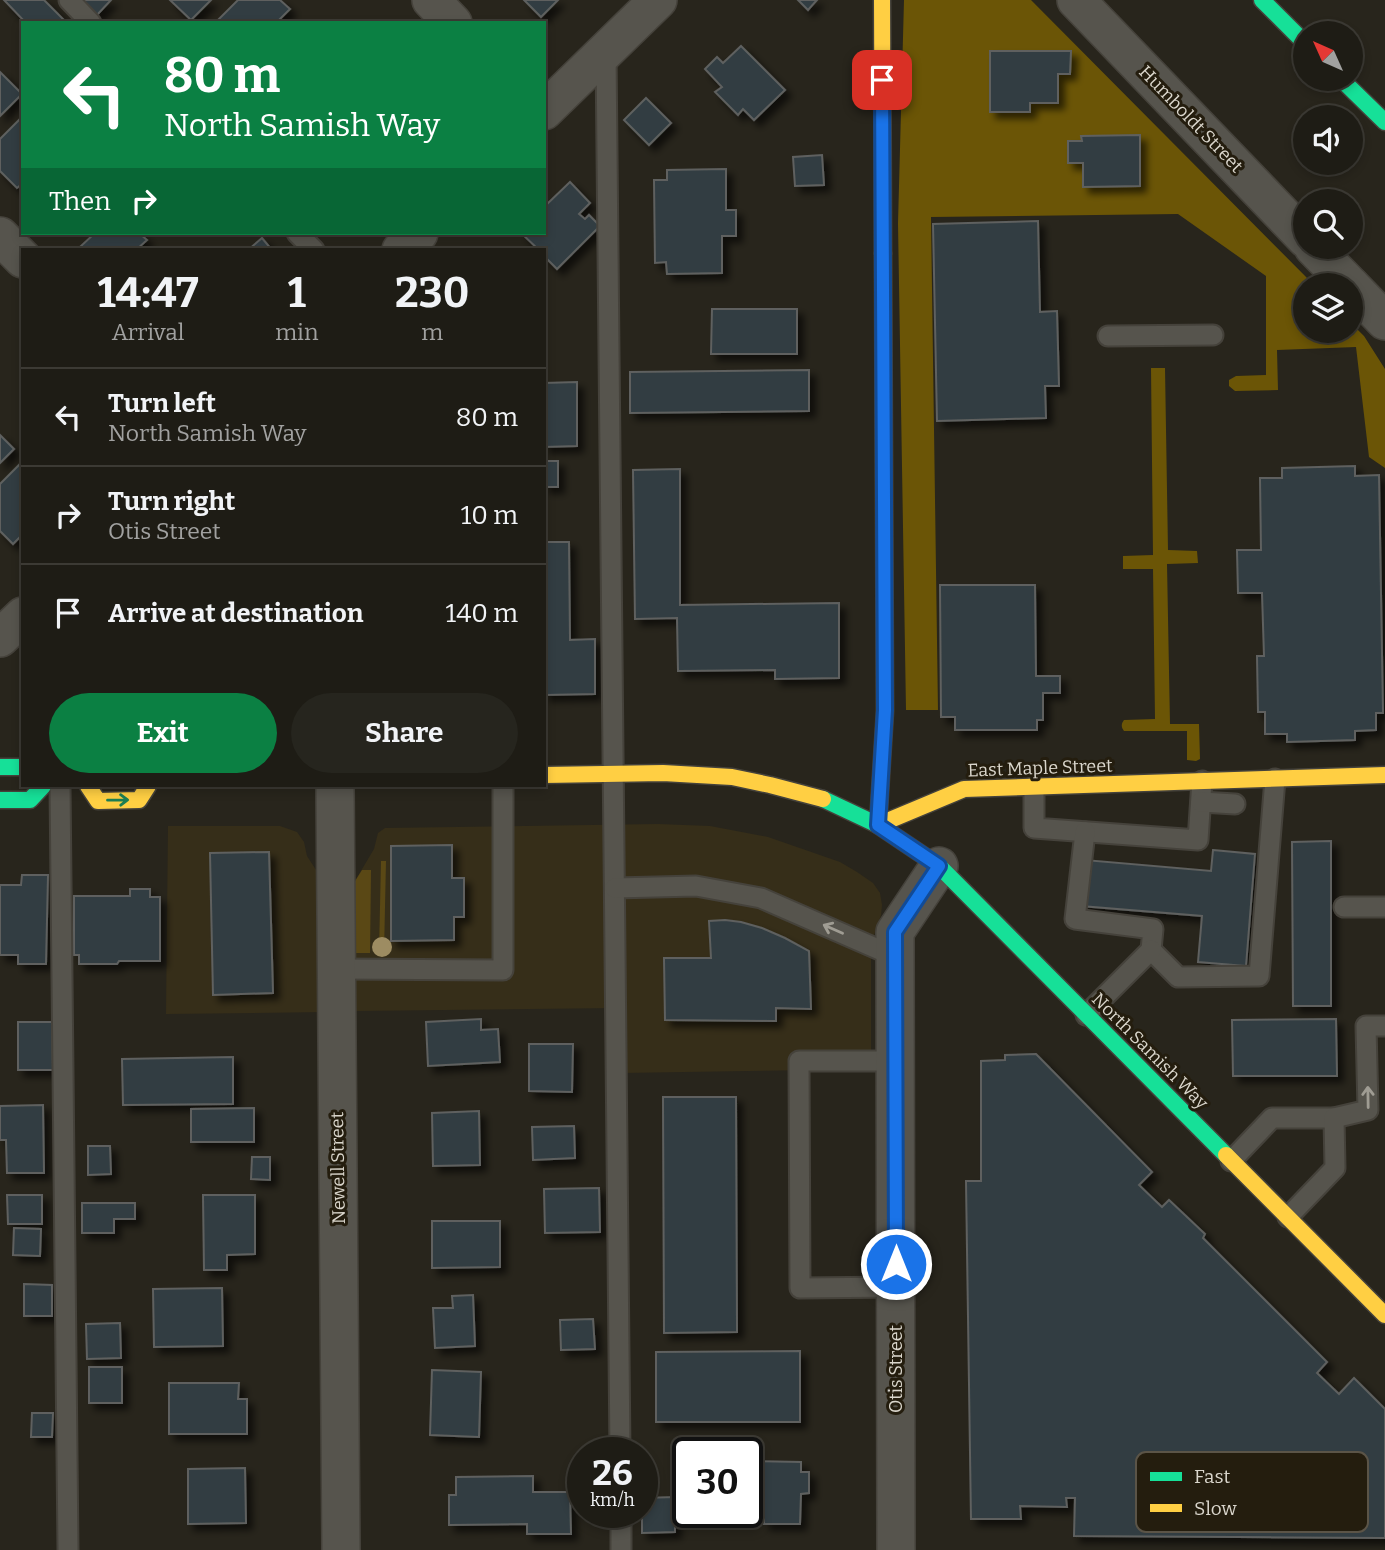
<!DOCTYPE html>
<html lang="en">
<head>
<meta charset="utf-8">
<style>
	body { margin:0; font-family:Bitter,serif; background:#26251e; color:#f1f3f6; height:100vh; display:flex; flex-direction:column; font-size:26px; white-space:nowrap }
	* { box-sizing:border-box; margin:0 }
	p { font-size:23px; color:#a1a1a0 }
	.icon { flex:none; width:38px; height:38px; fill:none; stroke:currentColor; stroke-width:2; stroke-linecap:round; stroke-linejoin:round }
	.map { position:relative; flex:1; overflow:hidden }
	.panel { position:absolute; left:21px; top:248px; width:525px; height:539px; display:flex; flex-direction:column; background:#1e1c15; border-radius:0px; box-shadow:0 4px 10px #0003,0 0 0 2px #3c3a34 }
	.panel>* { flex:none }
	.hud { position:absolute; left:21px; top:21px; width:525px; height:214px; border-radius:0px; box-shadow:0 4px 10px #0003,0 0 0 2px #3c3a34; background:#0b8043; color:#fff; overflow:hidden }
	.needle { width:46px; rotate:315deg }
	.tools { position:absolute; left:1293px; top:21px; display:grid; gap:14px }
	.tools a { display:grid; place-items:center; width:70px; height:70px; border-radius:50%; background:#1e1c15; box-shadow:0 4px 10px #0003,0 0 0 2px #3c3a34; font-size:35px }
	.speed { position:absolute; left:567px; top:1437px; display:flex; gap:14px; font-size:35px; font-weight:700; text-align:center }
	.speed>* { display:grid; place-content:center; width:91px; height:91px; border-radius:50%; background:#1e1c15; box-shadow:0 4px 10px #0003,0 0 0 2px #3c3a34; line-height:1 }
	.speed small { font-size:18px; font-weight:400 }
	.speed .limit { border:4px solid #111; border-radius:10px; background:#fff; color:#111 }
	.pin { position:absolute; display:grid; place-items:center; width:60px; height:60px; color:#fff; margin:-30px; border-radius:14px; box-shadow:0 4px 10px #0006 }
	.me { position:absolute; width:77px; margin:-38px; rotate:0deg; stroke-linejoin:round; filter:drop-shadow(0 0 5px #0008) }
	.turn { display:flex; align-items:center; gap:24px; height:147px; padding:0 28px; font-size:32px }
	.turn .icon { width:91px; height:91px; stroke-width:2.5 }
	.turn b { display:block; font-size:49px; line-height:60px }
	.then { display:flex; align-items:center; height:66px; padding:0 28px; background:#0003; gap:14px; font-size:26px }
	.eta { display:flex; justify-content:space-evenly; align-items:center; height:119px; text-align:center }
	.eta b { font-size:42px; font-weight:700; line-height:49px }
	.action { display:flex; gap:14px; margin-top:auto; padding:14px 28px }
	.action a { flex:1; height:80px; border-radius:42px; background:#0b8043; color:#fff; font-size:28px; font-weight:700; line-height:80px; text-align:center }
	.action a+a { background:#26251e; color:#f1f3f6 }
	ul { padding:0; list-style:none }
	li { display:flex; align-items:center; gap:21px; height:98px; padding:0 28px; border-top:2px solid #3c3a34 }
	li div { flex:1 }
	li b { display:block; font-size:26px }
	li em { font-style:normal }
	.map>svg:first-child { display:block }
	.built { fill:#362e19 }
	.green { fill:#5a4815 }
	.forest { fill:#6b5506 }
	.building { fill:#313d42; stroke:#5e605f; stroke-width:2; filter:url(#shadow) }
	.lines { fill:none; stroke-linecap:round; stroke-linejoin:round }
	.lane-casing { stroke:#45423b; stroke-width:23 }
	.street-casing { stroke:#45423b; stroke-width:40 }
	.fast-casing { stroke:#45423b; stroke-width:19 }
	.slow-casing { stroke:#45423b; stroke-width:19 }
	.lane { stroke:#56544d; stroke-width:19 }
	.street { stroke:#56544d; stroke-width:37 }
	.fast { stroke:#16e098; stroke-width:16 }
	.slow { stroke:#ffcf43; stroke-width:16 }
	.tree { fill:#9d8c62 }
	.oneway { stroke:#1d7e53 }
	.oneway2 { stroke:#9f9c93 }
	.route-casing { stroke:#114b97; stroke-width:18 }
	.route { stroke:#1a73e8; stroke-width:12 }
	.labels { text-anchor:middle; stroke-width:6; stroke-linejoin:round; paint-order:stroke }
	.street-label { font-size:18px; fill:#dad6cc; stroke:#241d0e }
	.key { fill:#241d0e; stroke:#5b5447; stroke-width:2 }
	.key-label { font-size:19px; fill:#dad6cc }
</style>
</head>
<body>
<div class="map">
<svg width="1385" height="1550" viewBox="0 0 1385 1550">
	<defs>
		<filter id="shadow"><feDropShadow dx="6" dy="6" stdDeviation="3.5" flood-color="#0009"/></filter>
	</defs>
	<rect width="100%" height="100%" fill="#28251c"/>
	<!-- built -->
	<g class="built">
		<path d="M658,824L710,826L768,837L840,862L857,872L873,883L880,893L882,905L881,915L871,944V1069L621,1073L618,1008L355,1011L352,886L374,849L378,833L385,828Z"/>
		<path d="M168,826H280L297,832L304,842L307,856L327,887L328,1012L166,1014Z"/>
	</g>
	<!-- green -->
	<g class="green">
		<path d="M381,861H386L384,953L379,952Z"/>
		<path d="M362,870H371L370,953H354L352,886Z"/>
	</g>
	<!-- forest -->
	<g class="forest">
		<path d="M904,0H1031L1314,285H1306V331H1351V323L1364,336L1385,369V468L1369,457L1356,347L1277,350L1278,390L1235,391L1229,386V380L1236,376L1266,375V276L1178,214L931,217L938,710H906L898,223Z"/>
		<path d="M1151,368H1165L1168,550L1197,551L1198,563L1167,564L1170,724H1199L1200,759L1196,761L1187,760V731H1124C1121,727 1121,724 1124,720L1155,719L1153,569H1123V556L1153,555Z"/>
	</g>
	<!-- building -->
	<g class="building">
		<path d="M4,0H44L66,22L26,23Z"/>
		<path d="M80,0H111L96,16Z"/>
		<path d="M170,0H211L191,20Z"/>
		<path d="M238,0H280L290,9L276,23H215Z"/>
		<path d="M524,0H558L541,17Z"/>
		<path d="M798,0H817L808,10Z"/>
		<path d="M741,46L785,90L754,120L743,109L738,115L715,92L722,87L705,69L717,57L723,63Z"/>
		<path d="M990,51H1071L1070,74H1058V103H1030V112H990Z"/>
		<path d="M0,72L22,94L0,116Z"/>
		<path d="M646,98L671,123L649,145L624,120Z"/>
		<path d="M23,116V183L17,188L0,171V139Z"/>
		<path d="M1140,135V186L1083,187V163H1068V141H1082L1081,136Z"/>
		<path d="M822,155L824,185L795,186L793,157Z"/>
		<path d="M726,169V210H736V236H722V273L667,274L666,262L655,263L654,180H667V170Z"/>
		<path d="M570,182L590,203L579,214L585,219L589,215L600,226L557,269L544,256V250H539L521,233H544V207Z"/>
		<path d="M1038,221L1040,312L1057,311L1059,386H1045L1046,418L937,421L933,224Z"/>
		<path d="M95,233H139L147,240L136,250H85L81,246Z"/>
		<path d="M262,238L272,250H248Z"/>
		<path d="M712,309H797V354H711Z"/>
		<path d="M809,370V411L630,413V372Z"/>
		<path d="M577,382V446L544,447V383Z"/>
		<path d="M0,435L14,449L0,463Z"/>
		<path d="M23,461V534L13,544L0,531V484Z"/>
		<rect x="544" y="461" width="14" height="26"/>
		<path d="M1355,466V476L1379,475L1383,713H1376V730L1355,731V740L1287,742V734H1265V712H1258L1257,656H1264L1262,593H1238L1237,550H1261L1260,478H1282V468Z"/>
		<path d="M680,469V605L839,603V678L775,679V670L678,671L677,618L635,619L633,470Z"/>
		<path d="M544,542H569L570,640L595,639V694L544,695Z"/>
		<path d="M940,585H1035L1036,676H1060V693H1043V720H1037V730H955V717H941Z"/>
		<path d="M1331,841V1006H1293L1292,842Z"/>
		<path d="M452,845V878H464V917H454V940L391,941V846Z"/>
		<path d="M1213,850L1255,854L1246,966L1198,962L1202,916L1081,906L1085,860L1211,871Z"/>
		<path d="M269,852L273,993L213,995L210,853Z"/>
		<path d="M22,875H48L46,964H18V955H0V885H21Z"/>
		<path d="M130,889H150V897H160V961H119L117,964H79V955H74V896H130Z"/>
		<path d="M725,920L741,922L762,928L785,938L809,951L811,1009L776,1008V1021L665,1020L664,958H711L709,921Z"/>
		<path d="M481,1019V1030L498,1029L500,1062L428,1066L426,1022Z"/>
		<path d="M1336,1019L1337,1076H1233L1232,1020Z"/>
		<path d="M18,1022H52L53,1070H18Z"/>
		<path d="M529,1044H573L572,1092L529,1091Z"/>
		<path d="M1036,1054L1152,1172L1139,1185L1162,1207L1169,1200L1205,1234L1203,1238L1327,1362L1317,1373L1339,1394L1354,1378L1385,1409V1538L1074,1536L1075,1498H1066L1067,1507L1020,1506L1021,1519H971L966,1181H981V1061L1005,1060V1055Z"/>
		<path d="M233,1057V1104L123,1105L122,1059Z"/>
		<path d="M663,1097H736L737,1332L664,1333Z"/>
		<path d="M43,1105L44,1173H7L6,1140H0V1106Z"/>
		<path d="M254,1108V1142H191V1109Z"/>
		<path d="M479,1111L480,1165L433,1166L432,1113Z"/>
		<path d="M574,1126L575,1158L533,1160L532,1127Z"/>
		<path d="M88,1146H110L111,1174L88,1175Z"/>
		<path d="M252,1157H270V1180L251,1179Z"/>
		<path d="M599,1188L600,1232L545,1233L544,1189Z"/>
		<path d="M7,1195H42V1224H8Z"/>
		<path d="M203,1195H255V1254L227,1255V1270H204Z"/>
		<path d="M82,1203H135V1219H114V1233H82Z"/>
		<path d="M432,1221H500V1267L432,1268Z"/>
		<path d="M14,1228L41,1229L40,1256L13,1255Z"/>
		<path d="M24,1284L52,1285V1316H24Z"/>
		<path d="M222,1288L223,1346L154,1347L153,1289Z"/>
		<path d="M473,1295L475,1346L435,1348L433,1308H453L452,1296Z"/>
		<path d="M593,1319L595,1349L561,1350L560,1320Z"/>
		<path d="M120,1323L121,1358L87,1359L86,1324Z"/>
		<path d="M800,1351V1422H656V1352Z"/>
		<rect x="89" y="1367" width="33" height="36"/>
		<path d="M432,1370L481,1372L479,1437L430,1435Z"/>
		<path d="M169,1383H239L238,1399H247V1434H169Z"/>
		<path d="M32,1413H53L52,1437H31Z"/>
		<path d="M749,1461L801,1462V1472H809V1493L801,1494L800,1524H764V1514H748Z"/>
		<path d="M245,1468L246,1523L188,1524V1469Z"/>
		<path d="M533,1476V1492H570L571,1534H527V1524L449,1525V1495H456V1477Z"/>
		<path d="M675,1497V1532L642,1533V1498Z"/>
	</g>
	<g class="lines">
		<defs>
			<g id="lane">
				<path d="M69,0L91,23"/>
				<path d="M606,52L620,1452"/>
				<path d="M297,233L314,250"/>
				<path d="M1108,336L1213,335"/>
				<path d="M60,786L68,1550"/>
				<path d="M1034,786V828L1198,840L1202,781"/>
				<path d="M1201,802L1235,804"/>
				<path d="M1085,832L1075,919L1153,929L1151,950L1178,977L1259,976L1275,779"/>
				<path d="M615,888L696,886L761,898L896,957"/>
				<path d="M1344,907H1385"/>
				<path d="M336,969L503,970V786"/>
				<path d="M1086,1015L1151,950"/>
				<path d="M895,1061H799L800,1288L896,1287"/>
				<path d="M1231,1161L1272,1118H1334"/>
				<path d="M1288,1217L1335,1168L1334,1118L1368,1110L1366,1026H1385"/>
				<path d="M621,1512V1550"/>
			</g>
			<g id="street">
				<path d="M431,0L453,23"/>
				<path d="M1076,0L1306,239"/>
				<path d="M544,111L658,0"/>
				<path d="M0,236L23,259"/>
				<path d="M1313,247L1350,285"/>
				<path d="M401,250L419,233"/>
				<path d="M1351,286L1385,321"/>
				<path d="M0,638L23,616"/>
				<path d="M335,786L341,1550"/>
				<path d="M896,1550L895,932L939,866"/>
			</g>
			<g id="fast">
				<path d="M1262,0L1306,44"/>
				<path d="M1341,79L1385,122"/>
				<path d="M0,767H23"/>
				<path d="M823,799L878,825L939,866L1226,1155"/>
				<path d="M0,800H30L43,786"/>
				<path d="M878,825L885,711L883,253"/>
			</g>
			<g id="slow">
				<path d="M882,0L883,253"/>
				<path d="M544,775L663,773L732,777L770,785L823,799"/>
				<path d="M88,786L98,801L139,800L148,786"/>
				<path d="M878,825L964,789L1385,775"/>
				<path d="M1226,1155L1385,1315"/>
			</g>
		</defs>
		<!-- lane casing -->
		<use href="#lane" class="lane-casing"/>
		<!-- street casing -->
		<use href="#street" class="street-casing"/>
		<!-- fast casing -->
		<use href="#fast" class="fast-casing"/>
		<!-- slow casing -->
		<use href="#slow" class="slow-casing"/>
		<!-- lane -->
		<use href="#lane" class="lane"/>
		<!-- street -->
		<use href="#street" class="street"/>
		<!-- fast -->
		<use href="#fast" class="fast"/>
		<!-- slow -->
		<use href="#slow" class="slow"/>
	</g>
	<!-- trees -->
	<circle class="tree" cx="382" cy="947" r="10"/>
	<!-- one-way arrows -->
	<defs><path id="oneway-shaft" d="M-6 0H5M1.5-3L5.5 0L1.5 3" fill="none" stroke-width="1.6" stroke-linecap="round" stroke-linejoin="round" transform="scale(1.75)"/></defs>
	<use class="oneway" href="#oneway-shaft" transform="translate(118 800) rotate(-1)"/>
	<g class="oneway2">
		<use href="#oneway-shaft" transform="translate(833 929) rotate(-156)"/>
		<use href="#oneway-shaft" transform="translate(1368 1097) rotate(-91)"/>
	</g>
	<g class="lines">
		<defs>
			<path id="route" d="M882,80L885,710L878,825L939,866L895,932L896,1264"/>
		</defs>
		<!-- route casing -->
		<use href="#route" class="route-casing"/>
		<!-- route -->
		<use href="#route" class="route"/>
	</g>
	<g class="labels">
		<!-- street labels -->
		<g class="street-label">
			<text transform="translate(1191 119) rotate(46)" y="6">Humboldt Street</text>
			<text transform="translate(1040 768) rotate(-2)" y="6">East Maple Street</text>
			<text transform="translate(1150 1051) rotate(45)" y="6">North Samish Way</text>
			<text transform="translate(338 1168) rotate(-91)" y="6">Newell Street</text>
			<text transform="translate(896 1369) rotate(-90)" y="6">Otis Street</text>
		</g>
	</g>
	<!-- legend -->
	<rect x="1136" y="1452" width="232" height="80" rx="10" class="key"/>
	<rect x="1150" y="1472" width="32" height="9" fill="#16e098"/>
	<rect x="1150" y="1504" width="32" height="8" fill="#ffcf43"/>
	<g class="key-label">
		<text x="1194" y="1483">Fast</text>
		<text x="1194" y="1515">Slow</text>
	</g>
</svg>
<div class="tools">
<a><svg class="needle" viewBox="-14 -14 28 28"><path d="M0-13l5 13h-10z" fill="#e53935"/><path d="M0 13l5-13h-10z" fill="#a1a1a0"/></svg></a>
<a><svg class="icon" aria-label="sound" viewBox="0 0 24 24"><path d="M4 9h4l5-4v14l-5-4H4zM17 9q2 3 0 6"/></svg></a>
<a><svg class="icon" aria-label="search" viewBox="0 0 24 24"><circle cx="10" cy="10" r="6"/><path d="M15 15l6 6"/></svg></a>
<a><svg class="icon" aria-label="layers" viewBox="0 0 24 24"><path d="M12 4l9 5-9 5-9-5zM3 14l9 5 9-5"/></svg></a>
</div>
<div class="speed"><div>26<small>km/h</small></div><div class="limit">30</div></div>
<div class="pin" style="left:882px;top:80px;background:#d93025"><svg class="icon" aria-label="arrive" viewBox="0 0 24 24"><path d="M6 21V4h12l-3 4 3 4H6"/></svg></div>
<svg class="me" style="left:896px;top:1264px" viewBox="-20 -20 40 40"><circle r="17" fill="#1a73e8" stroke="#fff" stroke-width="3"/><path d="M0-11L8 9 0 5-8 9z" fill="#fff"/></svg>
<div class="hud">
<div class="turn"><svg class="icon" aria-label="left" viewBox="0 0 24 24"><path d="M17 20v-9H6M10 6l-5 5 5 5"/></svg><div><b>80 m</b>North Samish Way</div></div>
<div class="then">Then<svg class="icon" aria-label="right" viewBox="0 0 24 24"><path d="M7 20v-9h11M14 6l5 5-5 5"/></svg></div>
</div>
<section class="panel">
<div class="eta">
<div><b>14:47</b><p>Arrival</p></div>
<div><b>1</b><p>min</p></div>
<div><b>230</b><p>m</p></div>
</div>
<ul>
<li><svg class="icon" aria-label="left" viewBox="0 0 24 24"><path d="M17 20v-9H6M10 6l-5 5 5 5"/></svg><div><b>Turn left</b><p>North Samish Way</p></div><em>80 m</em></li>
<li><svg class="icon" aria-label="right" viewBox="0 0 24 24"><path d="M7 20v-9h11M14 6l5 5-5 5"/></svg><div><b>Turn right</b><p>Otis Street</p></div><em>10 m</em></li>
<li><svg class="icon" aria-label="arrive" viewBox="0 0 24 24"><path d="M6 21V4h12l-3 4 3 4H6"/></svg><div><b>Arrive at destination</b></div><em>140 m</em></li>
</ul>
<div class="action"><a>Exit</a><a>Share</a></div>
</section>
</div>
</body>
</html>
